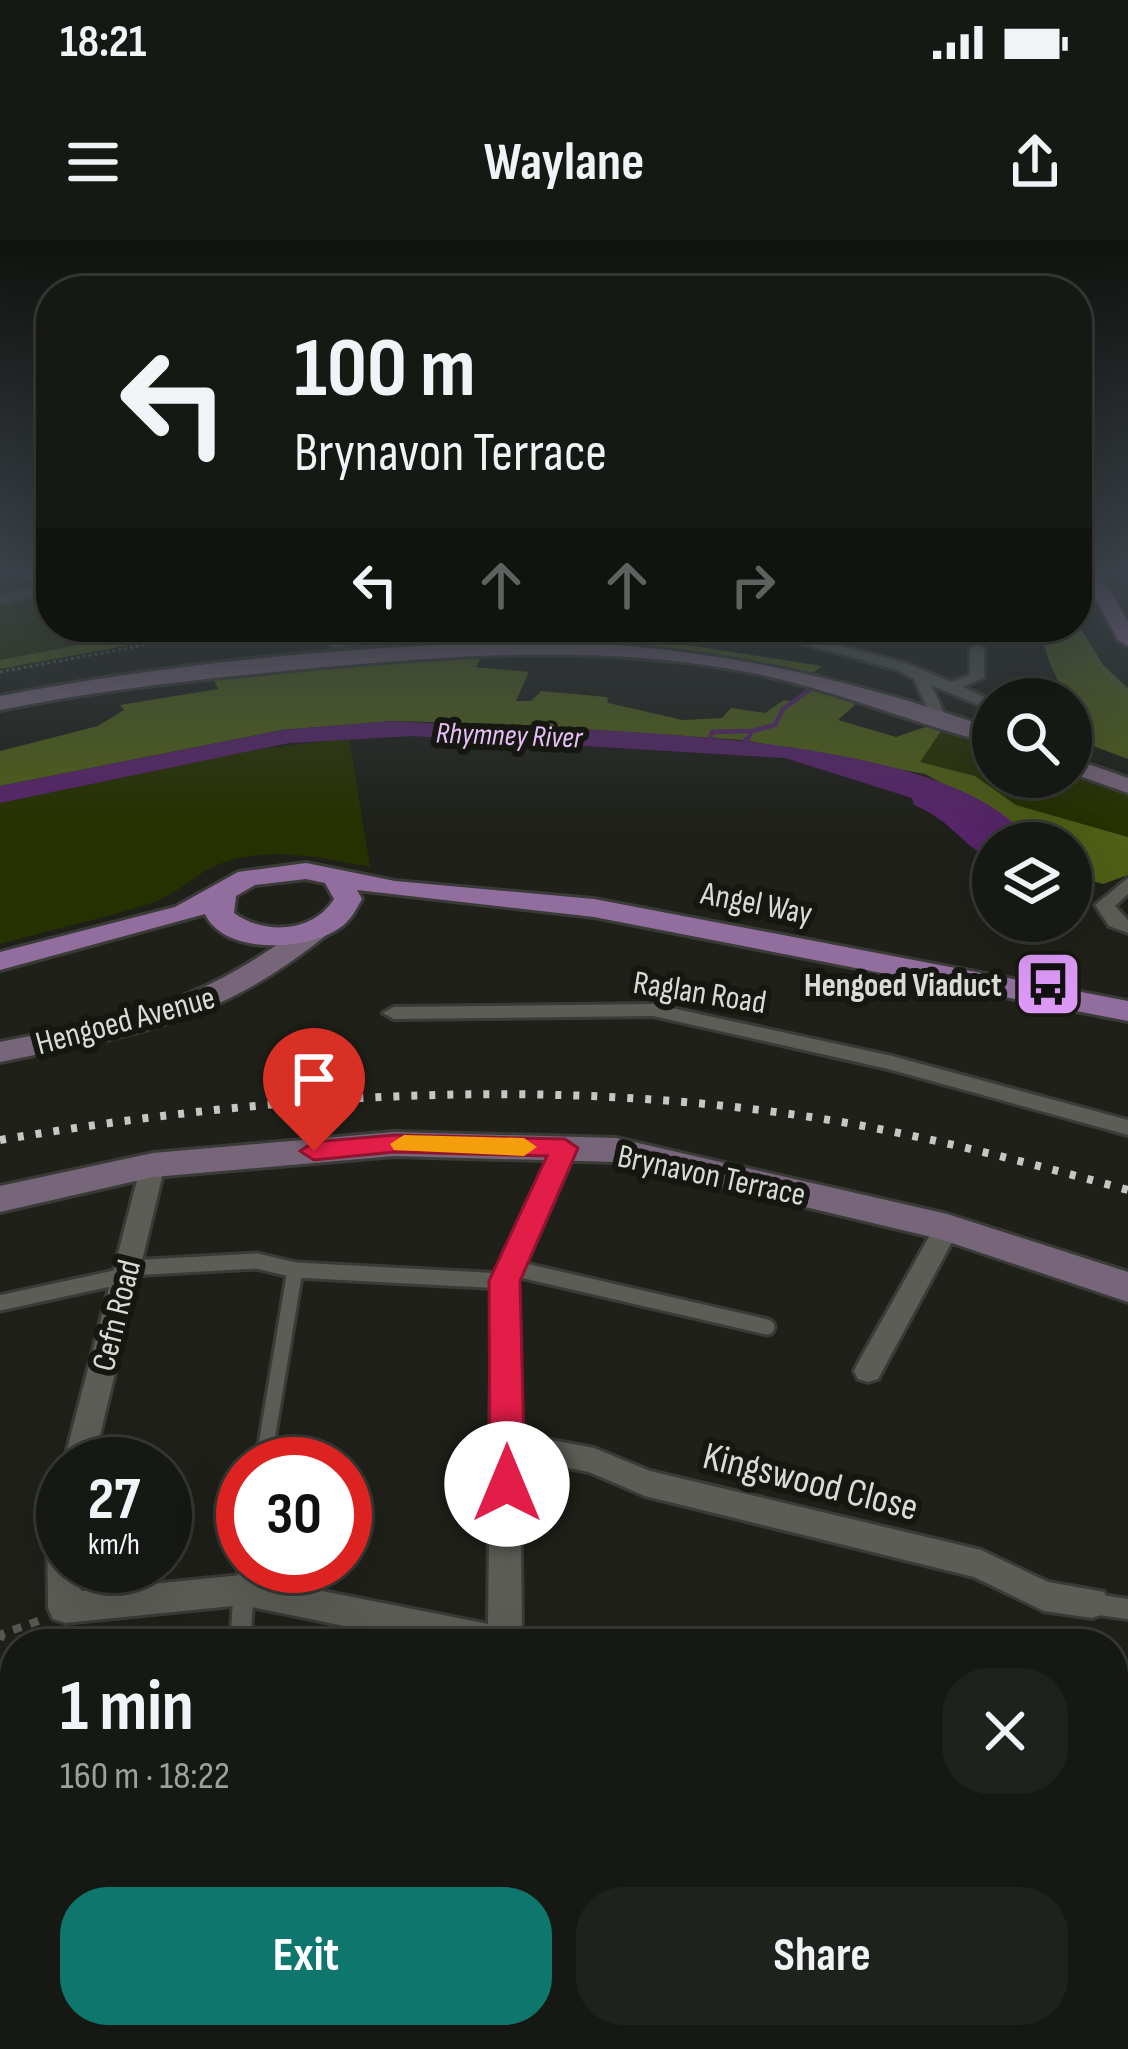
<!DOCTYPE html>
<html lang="en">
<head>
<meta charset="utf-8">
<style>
	body { margin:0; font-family:"Sofia Sans Condensed",sans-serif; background:#1f211c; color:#f1f3f6; height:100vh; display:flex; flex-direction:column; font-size:45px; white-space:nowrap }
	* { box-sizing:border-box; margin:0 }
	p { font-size:39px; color:#9ea0a0 }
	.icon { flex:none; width:66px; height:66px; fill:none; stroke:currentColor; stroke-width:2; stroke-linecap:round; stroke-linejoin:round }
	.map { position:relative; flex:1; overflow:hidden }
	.drawer { position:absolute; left:0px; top:1389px; width:1128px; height:420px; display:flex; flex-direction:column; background:#161813; border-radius:48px 48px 0 0; box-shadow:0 12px 48px #0002,0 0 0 3px #353733 }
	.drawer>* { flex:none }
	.guide { position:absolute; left:36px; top:36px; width:1056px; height:366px; border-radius:48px; box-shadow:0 12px 48px #0002,0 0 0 3px #353733; background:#161813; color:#f1f3f6; overflow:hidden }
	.fabs { position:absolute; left:972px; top:438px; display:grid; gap:24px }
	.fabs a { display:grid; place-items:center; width:120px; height:120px; border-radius:50%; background:#161813; box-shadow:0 12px 48px #0002,0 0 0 3px #353733; font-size:60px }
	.speed { position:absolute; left:36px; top:1197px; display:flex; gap:24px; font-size:60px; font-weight:700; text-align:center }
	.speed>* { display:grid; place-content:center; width:156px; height:156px; border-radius:50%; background:#161813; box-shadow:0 12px 48px #0002,0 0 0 3px #353733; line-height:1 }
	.speed small { font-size:30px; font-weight:400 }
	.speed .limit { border:18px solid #d22; background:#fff; color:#111 }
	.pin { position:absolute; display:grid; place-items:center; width:102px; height:102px; color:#fff; margin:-123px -51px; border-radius:50% 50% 50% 0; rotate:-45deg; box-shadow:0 0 12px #0007 }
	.pin .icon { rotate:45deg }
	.me { position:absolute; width:132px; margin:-66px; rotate:0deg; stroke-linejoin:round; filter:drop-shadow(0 0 9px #0008) }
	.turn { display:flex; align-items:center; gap:42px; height:252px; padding:0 60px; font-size:54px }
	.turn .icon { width:156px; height:156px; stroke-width:2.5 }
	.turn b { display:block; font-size:84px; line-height:102px }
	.lanes { display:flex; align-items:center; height:114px; padding:0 60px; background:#0003; justify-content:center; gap:60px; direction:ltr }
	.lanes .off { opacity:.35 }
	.round { display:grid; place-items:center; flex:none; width:126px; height:126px; border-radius:48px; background:#1f211c }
	.headline { display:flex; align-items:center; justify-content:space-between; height:204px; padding:0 60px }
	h1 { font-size:72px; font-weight:700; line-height:90px }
	.cta { display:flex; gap:24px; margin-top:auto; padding:24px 60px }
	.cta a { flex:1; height:138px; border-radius:48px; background:#0f766e; color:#fff; font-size:48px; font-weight:700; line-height:138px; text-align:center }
	.cta a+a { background:#1f211c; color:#f1f3f6 }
	.status { display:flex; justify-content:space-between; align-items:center; height:84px; padding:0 60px; background:#161813; direction:ltr }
	.status svg { height:33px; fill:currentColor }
	header { display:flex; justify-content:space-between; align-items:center; height:156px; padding:0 60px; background:#161813; font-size:54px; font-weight:700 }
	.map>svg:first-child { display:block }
	.green { fill:#263100 }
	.forest { fill:#4f5f16 }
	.water { fill:#572569 }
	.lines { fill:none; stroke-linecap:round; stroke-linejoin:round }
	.stream-far1 { stroke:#572569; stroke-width:4.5 }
	.stream { stroke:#572569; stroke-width:6 }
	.lane-far1-casing { stroke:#3a3b37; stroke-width:21 }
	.lane-casing { stroke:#3a3b37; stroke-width:26 }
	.street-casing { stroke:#3a3b37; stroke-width:6 }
	.secondary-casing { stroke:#3a3b37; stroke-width:6 }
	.primary-casing { stroke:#3a3b37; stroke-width:6 }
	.path-far1 { stroke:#575953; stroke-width:3; stroke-dasharray:3 3; stroke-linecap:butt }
	.path { stroke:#575953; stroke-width:8; stroke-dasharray:9 9; stroke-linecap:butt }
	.lane-far1 { stroke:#5b5d56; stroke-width:15 }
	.lane { stroke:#5b5d56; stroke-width:20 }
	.street { fill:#5b5d56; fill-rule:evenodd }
	.secondary { fill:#77667a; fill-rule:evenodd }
	.primary { fill:#926e9f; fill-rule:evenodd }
	.rail { stroke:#c6c7c2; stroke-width:8; stroke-dasharray:6 12; stroke-linecap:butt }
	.wall { fill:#969891 }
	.shaded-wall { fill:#7a7c76 }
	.route { fill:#e11d48; stroke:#92132f; stroke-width:3 }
	.slow { fill:#f59e0b }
	.labels { text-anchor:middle; stroke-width:12; stroke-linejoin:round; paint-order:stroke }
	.far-water-label { font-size:30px; font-style:italic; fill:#e9bffa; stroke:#151710 }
	.street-label { font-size:33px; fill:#dadbd7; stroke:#151710 }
	.poi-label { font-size:33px; font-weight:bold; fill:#dadbd7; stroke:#151710; text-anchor:end }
	.near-street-label { font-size:39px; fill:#dadbd7; stroke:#151710 }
</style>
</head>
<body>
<div class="status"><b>18:21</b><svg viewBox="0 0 49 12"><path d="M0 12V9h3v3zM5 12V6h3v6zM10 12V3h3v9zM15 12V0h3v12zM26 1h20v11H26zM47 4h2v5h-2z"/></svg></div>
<header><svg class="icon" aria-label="menu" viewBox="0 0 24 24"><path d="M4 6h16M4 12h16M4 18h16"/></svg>Waylane<svg class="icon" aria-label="share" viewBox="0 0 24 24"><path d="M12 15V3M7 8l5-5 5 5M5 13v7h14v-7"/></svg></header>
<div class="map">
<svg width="1128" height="1809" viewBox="0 0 1128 1809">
	<rect width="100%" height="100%" fill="#1e2019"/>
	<!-- green -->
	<g class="green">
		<path d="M51,352V387H171L0,420V361Z"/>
		<path d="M946,484L993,500V537H1071V528L1128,548V597L1016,565L975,536L919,522Z"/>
		<path d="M349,498L370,627C322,618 263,604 215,626C193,636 177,654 152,663C102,679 50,690 0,704V563L253,510Z"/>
	</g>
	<!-- forest -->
	<g class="forest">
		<path d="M1077,382L1104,426L1128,448V519L1085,503L1083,475C1062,455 1045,419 1040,387H1077Z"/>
		<path d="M171,387H227L0,429V420Z"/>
		<path d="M559,394L675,403L822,426L810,435L612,405L295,420C375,386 473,395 559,394Z"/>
		<path d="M482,416L476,427L529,432L516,461H531L541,451L607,457L608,463L683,480L722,478L731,468L765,473L784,460L796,462L812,448L859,461L838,480L896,497L940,482L946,484L920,522L975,536L1016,565L1128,597V635L1103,644L1071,635V603H1031L1003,577L925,534L743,500L511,484L392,481L282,490L0,546V511L98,486L124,470L120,465L218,449L213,438L314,425Z"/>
	</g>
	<!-- water -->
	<path class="water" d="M392,481C534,492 948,481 1031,603H993V620C958,603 954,582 914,565L912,558L785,518L413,496L289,503L0,563V546L282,490Z"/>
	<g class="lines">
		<!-- stream-far1 -->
		<g class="stream-far1">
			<path d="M709,502L712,492L751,491"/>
			<path d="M746,502L752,491L775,485L783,469L812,448"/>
		</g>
		<!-- stream -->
		<g class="stream">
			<path d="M708,504L710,499"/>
			<path d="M742,508L747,499"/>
		</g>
		<defs>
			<g id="lane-far1">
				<path d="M129,1028L257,1021L295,1030"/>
				<path d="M512,1028L767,1087"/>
				<path d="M0,1063L124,1036"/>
				<path d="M263,1224L295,1030L503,1041"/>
				<path d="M244,1351L246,1326"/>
			</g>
			<g id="lane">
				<path d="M1093,1364L1128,1369"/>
				<path d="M240,1404L244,1348"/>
				<path d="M222,1809L223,1794"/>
			</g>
			<g id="street">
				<path d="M51,346V354L0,363V355Z"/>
				<path d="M437,387H773L908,424L951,442L970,435V409L977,405L984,409V437L963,447L993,461V471L931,445L946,477L933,480L914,439L898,430L761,392L690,397L446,394L334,407L327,403L334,399Z"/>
				<path d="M1128,638V654L1115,666L1128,680V693L1109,686L1095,665Z"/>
				<path d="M653,764L892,816L1128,880V895L888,829L653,776L394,779L383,773L394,767Z"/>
				<path d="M565,900L577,908L518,1041L520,1194L594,1208L650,1231L981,1310L1048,1342L1104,1352L1109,1363L1104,1374L1092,1378L1044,1371L974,1337L645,1256L589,1232L520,1219L522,1395L526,1404H432L242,1365L65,1383L53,1379L48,1368L47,1285L52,1275L63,1271V1326H80L81,1351L242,1335L488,1384L492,1041L553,908Z"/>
				<path d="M153,917L165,925L93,1224L63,1225L141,925Z"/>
				<path d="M947,978L956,981L960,987L878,1139L868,1142L858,1139L854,1131L858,1123L938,981Z"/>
				<path d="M1113,1512L1128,1515V1551L1113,1548Z"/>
				<path d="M619,1794H661L659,1809H617Z"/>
			</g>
			<g id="secondary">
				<path d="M548,402C703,405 848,437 993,489V504C904,481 825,445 731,429C593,405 454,415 315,428C209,438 104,449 0,470V456C179,422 366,404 548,402Z"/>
				<path d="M1071,518L1128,538V553L1071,533Z"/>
				<path d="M319,678L334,687L329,693C217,784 137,794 0,822V802C131,776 200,766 309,681Z"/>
				<path d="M394,892L616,898L947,974L1128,1032V1062L940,999L616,922L394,916L153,937L0,972V946L153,913Z"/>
			</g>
			<g id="primary">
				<path d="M1082,333H1100L1128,382V406L1118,400Z"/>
				<path d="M306,623L395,641L594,659L1128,761V781L594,677L357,650L362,659C355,671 350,682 338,689C305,711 224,715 205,674L0,730V712L175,667L238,632ZM306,639L325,643L334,659C313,693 264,695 234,673L236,656L255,645Z"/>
			</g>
		</defs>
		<!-- lane-far1 casing -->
		<use href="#lane-far1" class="lane-far1-casing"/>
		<!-- lane casing -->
		<use href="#lane" class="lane-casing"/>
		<!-- street casing -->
		<use href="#street" class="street-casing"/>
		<!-- secondary casing -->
		<use href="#secondary" class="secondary-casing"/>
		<!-- primary casing -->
		<use href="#primary" class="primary-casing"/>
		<!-- path-far1 -->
		<g class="path-far1">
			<path d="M1077,387L1101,426L1128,453"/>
			<path d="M0,432L241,387"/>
		</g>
		<!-- path -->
		<path class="path" d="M0,1400L2,1394L41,1380"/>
		<!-- lane-far1 -->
		<use href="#lane-far1" class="lane-far1"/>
		<!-- lane -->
		<use href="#lane" class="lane"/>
		<!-- street -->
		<use href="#street" class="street"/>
		<!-- secondary -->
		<use href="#secondary" class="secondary"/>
		<!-- primary -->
		<use href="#primary" class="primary"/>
		<!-- rail -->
		<path class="rail" d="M0,900C283,852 569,834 853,884C946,901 1037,925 1128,950"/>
	</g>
	<!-- wall -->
	<path class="wall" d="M8,333H51L36,344Z"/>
	<!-- shaded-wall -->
	<path class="shaded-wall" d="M34,333H51V339L36,344Z"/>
	<!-- sky -->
	<linearGradient id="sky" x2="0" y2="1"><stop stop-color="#10120e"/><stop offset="0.57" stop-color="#3b4249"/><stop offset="1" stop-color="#3b4249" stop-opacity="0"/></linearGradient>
	<rect width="1128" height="586" fill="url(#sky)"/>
	<!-- route -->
	<path class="route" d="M394,895L565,899L578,908L520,1041L525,1244L520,1254L507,1259L495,1254L490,1244L489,1041L547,916L394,912L314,920L300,911L314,902Z"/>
	<!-- slow -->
	<path class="slow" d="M404,895L524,898L537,907L524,916L394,910L390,904Z"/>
	<!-- icons -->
	<defs>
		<symbol id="bus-square" viewBox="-11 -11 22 22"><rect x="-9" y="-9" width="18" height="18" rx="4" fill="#db99f5" stroke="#151710"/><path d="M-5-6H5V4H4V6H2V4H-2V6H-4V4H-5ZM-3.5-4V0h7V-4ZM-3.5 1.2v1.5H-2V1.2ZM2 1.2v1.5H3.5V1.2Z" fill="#111"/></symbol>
	</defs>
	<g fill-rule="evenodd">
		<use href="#bus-square" x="1010" y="706" width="76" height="76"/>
	</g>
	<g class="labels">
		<!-- far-water labels -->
		<g class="far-water-label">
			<text transform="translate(509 495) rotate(2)" y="10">Rhymney River</text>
		</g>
		<!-- street labels -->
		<g class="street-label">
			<text transform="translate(757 662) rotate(11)" y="12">Angel Way</text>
			<text transform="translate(700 751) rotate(9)" y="12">Raglan Road</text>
			<text transform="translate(125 779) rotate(-15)" y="12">Hengoed Avenue</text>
			<text transform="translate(712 934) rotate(12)" y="12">Brynavon Terrace</text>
			<text transform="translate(115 1075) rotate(-76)" y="12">Cefn Road</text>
		</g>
		<!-- poi labels -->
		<g class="poi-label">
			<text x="1002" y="756">Hengoed Viaduct</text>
		</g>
		<!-- near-street labels -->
		<g class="near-street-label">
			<text transform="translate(811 1240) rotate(14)" y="14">Kingswood Close</text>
		</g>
	</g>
</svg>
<div class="fabs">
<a><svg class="icon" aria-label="search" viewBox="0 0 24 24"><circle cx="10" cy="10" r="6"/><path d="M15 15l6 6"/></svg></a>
<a><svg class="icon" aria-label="layers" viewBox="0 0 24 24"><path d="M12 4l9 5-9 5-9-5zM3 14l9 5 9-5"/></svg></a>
</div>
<div class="speed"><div>27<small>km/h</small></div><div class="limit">30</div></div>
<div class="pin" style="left:314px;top:911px;background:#d93025"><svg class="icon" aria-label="arrive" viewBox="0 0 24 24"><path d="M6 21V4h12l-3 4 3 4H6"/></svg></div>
<svg class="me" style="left:507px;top:1244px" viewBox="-20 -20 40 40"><circle r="19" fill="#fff"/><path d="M0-13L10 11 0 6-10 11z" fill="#e11d48"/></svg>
<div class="guide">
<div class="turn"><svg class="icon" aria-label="left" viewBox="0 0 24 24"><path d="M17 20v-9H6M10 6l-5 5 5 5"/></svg><div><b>100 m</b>Brynavon Terrace</div></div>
<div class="lanes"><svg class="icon" aria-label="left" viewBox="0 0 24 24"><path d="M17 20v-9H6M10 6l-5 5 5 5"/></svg><svg class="icon off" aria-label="ahead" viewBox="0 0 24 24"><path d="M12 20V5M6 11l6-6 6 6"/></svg><svg class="icon off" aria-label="ahead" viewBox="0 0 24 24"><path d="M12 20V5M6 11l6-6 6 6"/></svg><svg class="icon off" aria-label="right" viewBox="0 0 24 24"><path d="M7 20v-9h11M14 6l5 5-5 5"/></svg></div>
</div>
<section class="drawer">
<div class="headline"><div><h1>1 min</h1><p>160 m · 18:22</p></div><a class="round"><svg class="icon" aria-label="close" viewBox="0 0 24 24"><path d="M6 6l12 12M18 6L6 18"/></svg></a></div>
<div class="cta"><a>Exit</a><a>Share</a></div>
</section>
</div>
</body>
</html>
